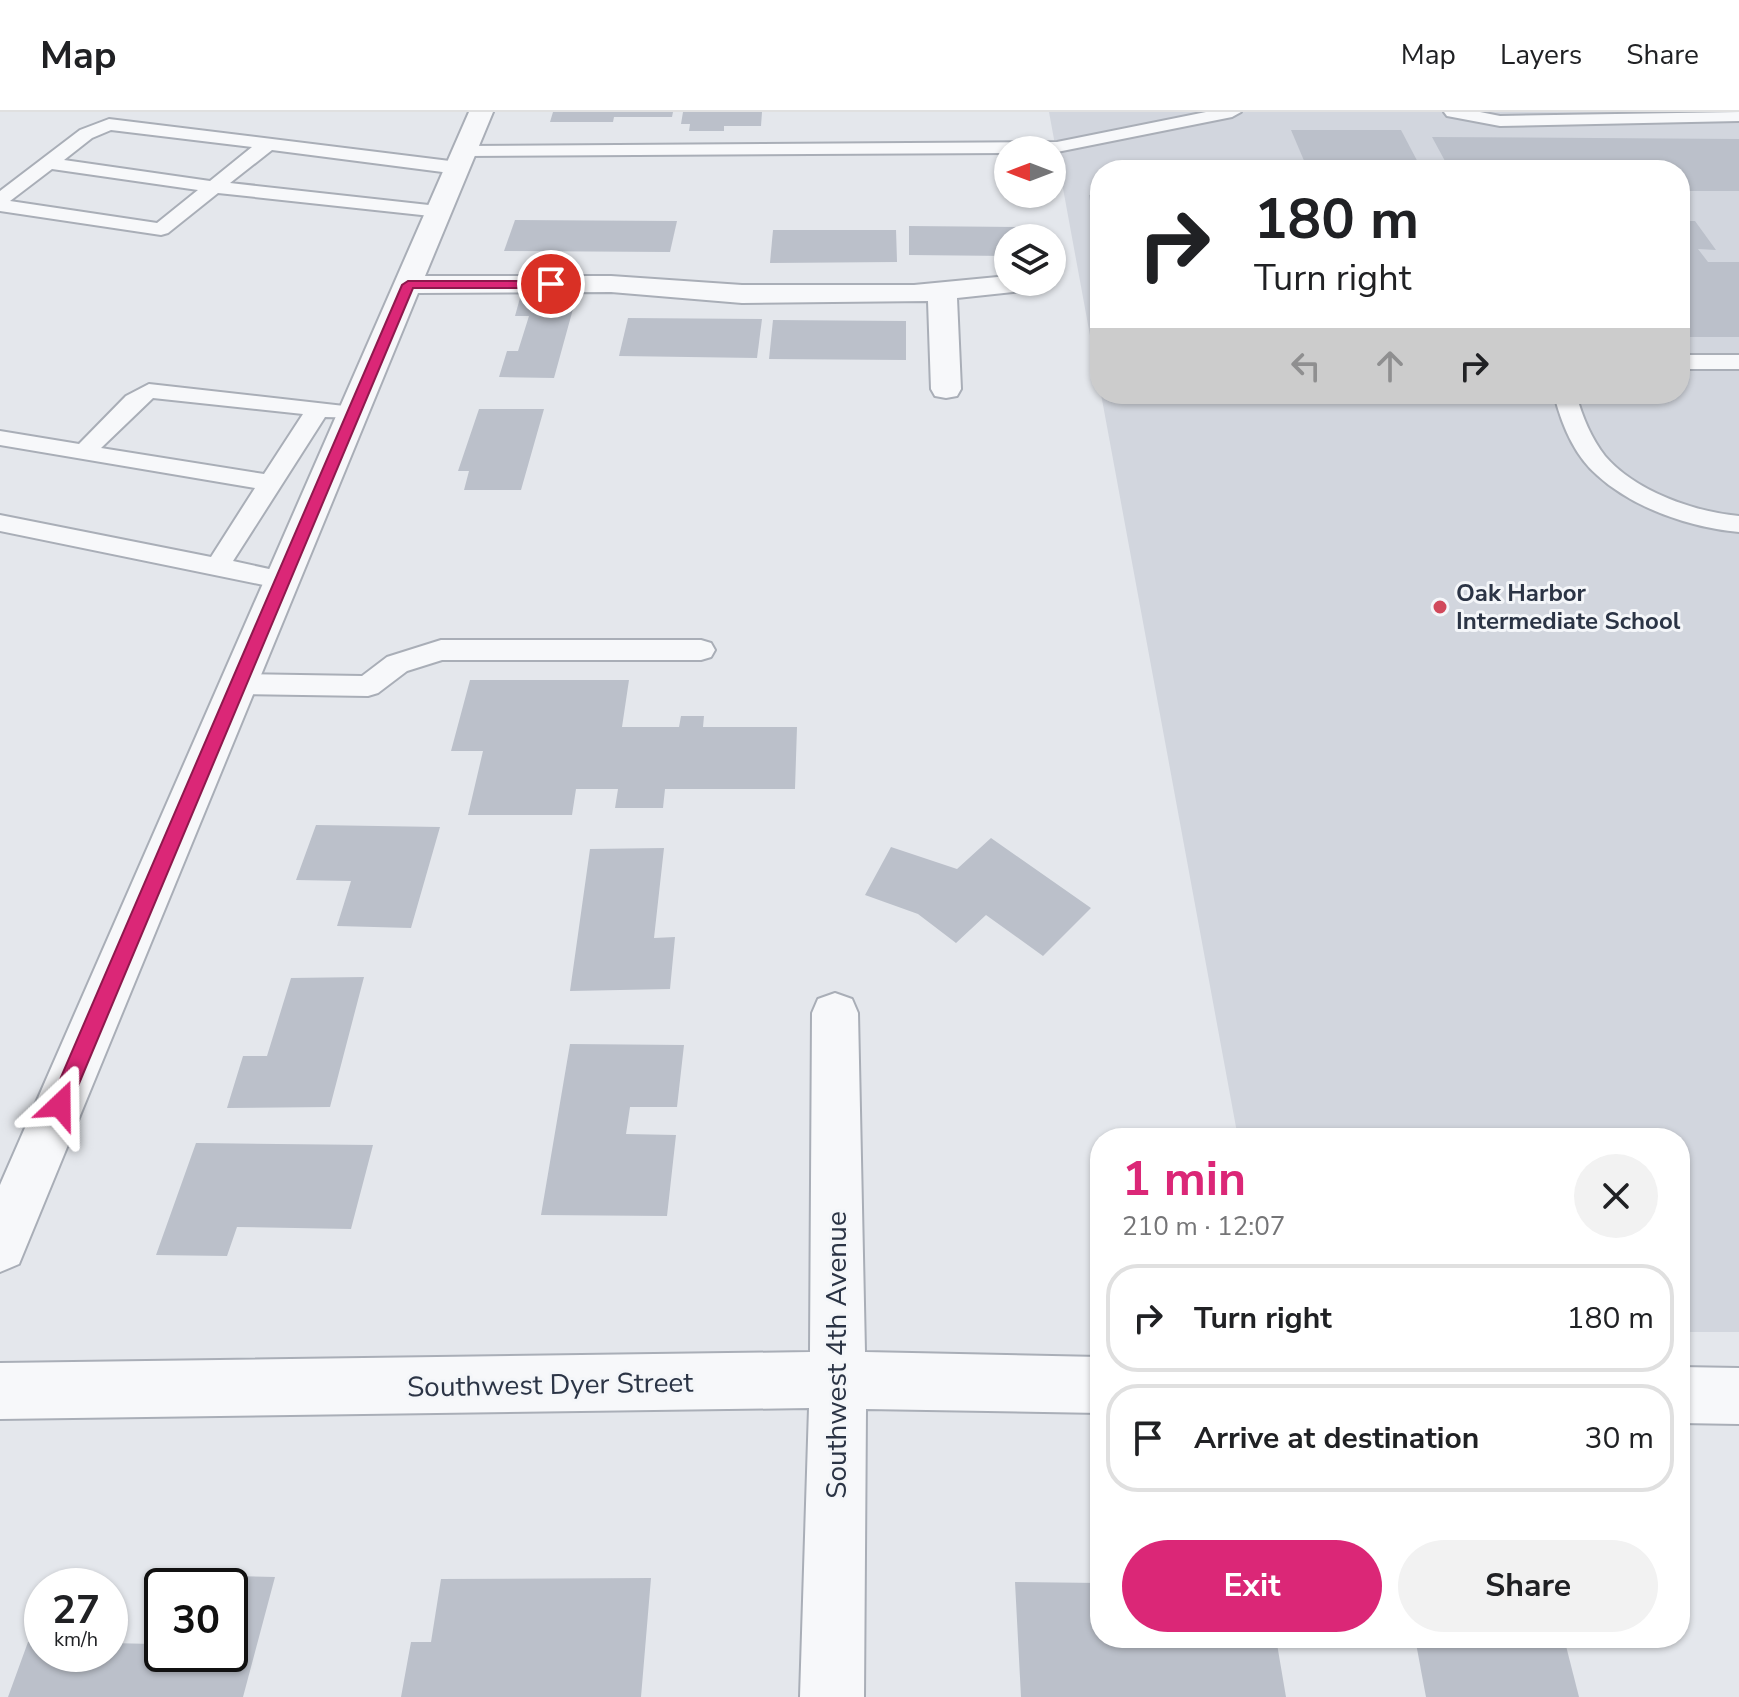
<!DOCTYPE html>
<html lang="en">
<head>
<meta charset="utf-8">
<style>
	body { margin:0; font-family:"Nunito Sans",sans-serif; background:#f2f2f2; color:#202124; height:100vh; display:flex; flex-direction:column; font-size:30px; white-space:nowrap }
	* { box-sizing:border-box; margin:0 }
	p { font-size:26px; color:#757577 }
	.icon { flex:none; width:44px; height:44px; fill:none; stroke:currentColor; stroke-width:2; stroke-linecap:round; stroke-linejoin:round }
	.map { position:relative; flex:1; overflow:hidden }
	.panel { position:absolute; left:1090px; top:1016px; width:600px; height:520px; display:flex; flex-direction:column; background:#fff; border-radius:32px; box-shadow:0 2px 6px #0004 }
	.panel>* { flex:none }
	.banner { position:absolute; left:1090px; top:48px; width:600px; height:244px; border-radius:32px; box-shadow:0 2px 6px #0004; background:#fff; color:#202124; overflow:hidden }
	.needle { width:52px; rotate:270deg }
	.controls { position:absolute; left:994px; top:24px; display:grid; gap:16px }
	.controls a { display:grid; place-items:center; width:72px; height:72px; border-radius:50%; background:#fff; box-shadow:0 2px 6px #0004; font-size:40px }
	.speed { position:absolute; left:24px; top:1456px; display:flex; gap:16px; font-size:40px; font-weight:700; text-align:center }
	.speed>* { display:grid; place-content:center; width:104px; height:104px; border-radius:50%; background:#fff; box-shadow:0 2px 6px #0004; line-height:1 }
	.speed small { font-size:20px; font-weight:400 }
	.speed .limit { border:4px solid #111; border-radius:12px; background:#fff; color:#111 }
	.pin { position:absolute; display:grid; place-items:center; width:68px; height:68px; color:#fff; margin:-34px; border:4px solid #fff; border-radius:50%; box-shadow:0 2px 8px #0007 }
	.me { position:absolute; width:88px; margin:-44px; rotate:23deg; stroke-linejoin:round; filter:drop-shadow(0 0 6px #0008) }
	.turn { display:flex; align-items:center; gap:28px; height:168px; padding:0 32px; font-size:36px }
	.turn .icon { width:104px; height:104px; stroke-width:2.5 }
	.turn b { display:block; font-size:56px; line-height:68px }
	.lanes { display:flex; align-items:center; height:76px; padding:0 32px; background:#0003; justify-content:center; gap:40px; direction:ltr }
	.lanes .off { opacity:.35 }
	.round { display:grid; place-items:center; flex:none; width:84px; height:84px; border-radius:42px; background:#f2f2f2 }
	.overview { display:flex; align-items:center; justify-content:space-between; height:136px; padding:0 32px }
	h1 { font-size:48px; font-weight:700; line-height:60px; color:#db2777 }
	.button { display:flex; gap:16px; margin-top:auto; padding:16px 32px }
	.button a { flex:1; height:92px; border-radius:48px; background:#db2777; color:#fff; font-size:32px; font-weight:700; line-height:92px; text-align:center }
	.button a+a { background:#f2f2f2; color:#202124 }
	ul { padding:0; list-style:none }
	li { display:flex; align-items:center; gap:24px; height:108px; margin:0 16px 12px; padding:0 16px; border:4px solid #e0e0e0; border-radius:32px }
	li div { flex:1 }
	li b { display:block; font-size:30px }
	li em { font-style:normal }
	header { display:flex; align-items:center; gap:48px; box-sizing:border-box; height:112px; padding:0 40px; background:#fff; border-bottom:2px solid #e0e0e0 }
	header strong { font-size:38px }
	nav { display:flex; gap:44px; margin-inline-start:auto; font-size:28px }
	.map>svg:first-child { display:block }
	.built { fill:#d2d6de }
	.building { fill:#bbc0ca }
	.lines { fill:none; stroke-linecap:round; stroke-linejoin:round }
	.lane-casing { stroke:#a9aeb7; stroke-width:4 }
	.street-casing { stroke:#a9aeb7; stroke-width:4 }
	.lane { fill:#f7f8fa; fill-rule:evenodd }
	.street { fill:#f7f8fa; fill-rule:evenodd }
	.route { fill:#db2777; stroke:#8e194d; stroke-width:2 }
	.poi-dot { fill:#d1495b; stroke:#f4f6f9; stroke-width:3 }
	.labels { text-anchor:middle; stroke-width:6; stroke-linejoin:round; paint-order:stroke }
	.poi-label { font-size:24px; font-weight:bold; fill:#2b3445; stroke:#f4f6f9; text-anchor:start }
	.near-street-label { font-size:28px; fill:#2b3445; stroke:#f4f6f9 }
</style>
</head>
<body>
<header>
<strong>Map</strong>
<nav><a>Map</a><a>Layers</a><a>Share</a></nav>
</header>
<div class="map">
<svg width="1739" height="1585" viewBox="0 0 1739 1585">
	<rect width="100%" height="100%" fill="#e4e7ec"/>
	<!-- built -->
	<path class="built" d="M1049,0H1739V1220H1680V1026H1238L1101,282H1680V58H1100V278Z"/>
	<!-- building -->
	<g class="building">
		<path d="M553,0H673L672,5H614L613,10H550Z"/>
		<path d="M683,0H762L761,14H724V19H689L690,12H681Z"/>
		<path d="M1291,18H1401L1422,58H1308Z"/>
		<path d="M1432,25L1739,27V79H1680V58H1462L1457,49H1445Z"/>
		<path d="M1089,83H1100V133H1098Z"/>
		<path d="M515,108L677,109L670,140L504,139Z"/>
		<path d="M1680,109H1695L1716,138L1698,137L1708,150H1739V225H1680Z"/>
		<path d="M909,114L1021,115L1022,126H1008V144L909,143Z"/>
		<path d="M773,118H896L897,150L770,151Z"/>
		<path d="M520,186H576L554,266L499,265L507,239H518L529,204H515Z"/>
		<path d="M628,206L762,207L757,246L619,244Z"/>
		<path d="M773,208L906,209V248L769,247Z"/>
		<path d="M479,297H544L521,378H464L469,359H458Z"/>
		<path d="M470,568H629L622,615H679L681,604H704L703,615H797L795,677H665L663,696H615L618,677H576L572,703H468L483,639H451Z"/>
		<path d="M316,713L440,715L411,816L337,814L351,769L296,768Z"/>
		<path d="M991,726L1091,796L1043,844L986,803L956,831L918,802L865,783L891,735L957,757Z"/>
		<path d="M664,736L654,826L675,825L670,877L570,879L590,737Z"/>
		<path d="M364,865L330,995L227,996L243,944H267L291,866Z"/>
		<path d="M570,932L684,933L677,995H630L626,1022L676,1023L667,1104L541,1103Z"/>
		<path d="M196,1031L373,1033L351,1117L237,1115L227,1144L156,1143Z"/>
		<path d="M175,1463L275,1465L243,1585H8L28,1530H42V1542H110V1531L154,1532L161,1509L162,1542H230V1474H172Z"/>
		<path d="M651,1466L641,1585H401L411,1530H431L441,1467Z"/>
		<path d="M1015,1470L1100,1471V1526H1276L1286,1585H1021Z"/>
		<path d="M1415,1526H1564L1579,1585H1426Z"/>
	</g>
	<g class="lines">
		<defs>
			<g id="lane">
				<path d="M1206,0H1241L1232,5L1057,40L1008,38V41L465,44L456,39L465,34L1057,30Z"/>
				<path d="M1444,0H1480L1500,4L1739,0V9L1500,14L1447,4Z"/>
				<path d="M109,7L458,50L467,56L458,62L272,38L230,71L447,95L450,99L447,103L440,105L218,81L168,121L161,123L0,99V79L80,18ZM111,18L252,35L210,69L64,48L92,26ZM52,57L198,78L157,111L10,89Z"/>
				<rect x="1680" y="243" width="59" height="14"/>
				<path d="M149,272L362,296L365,301L362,306L325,305L233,449L292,462L296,468L292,474L283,477L0,419V403L211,445L255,376L0,333V319L79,332L126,284ZM153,286L303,302L264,362L101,336Z"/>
				<path d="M1554,282H1576C1582,304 1591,326 1605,344C1635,379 1694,400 1739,404V420C1691,416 1633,396 1597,363C1574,343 1561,311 1554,282Z"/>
				<path d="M441,528H701L711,531L715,538L711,545L701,548H442L407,559L378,581L368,584L239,582L229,579L225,572L229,565L239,562L362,564L387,545Z"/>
			</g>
			<g id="street">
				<path d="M469,0H493L425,164H611L742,173H914L1008,164V170H1046L1042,176L1032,178L957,186L961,277L957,284L946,286L935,284L931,277L928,189L742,191L611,180L418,181L19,1152L0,1160V1073Z"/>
				<path d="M835,881L852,887L858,901L865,1240L1100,1245V1301L866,1297L864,1585H800L809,1296L0,1307V1251L810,1240L812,901L818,887Z"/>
				<path d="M1680,1255L1739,1256V1312L1680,1311Z"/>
			</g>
		</defs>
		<!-- lane casing -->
		<use href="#lane" class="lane-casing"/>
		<!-- street casing -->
		<use href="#street" class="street-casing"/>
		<!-- lane -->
		<use href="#lane" class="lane"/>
		<!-- street -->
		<use href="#street" class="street"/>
	</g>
	<!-- route -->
	<path class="route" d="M408,169H551L556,172L551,176H413L70,993L67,1000L60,1003L52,1000L49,993L402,173Z"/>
	<!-- markers -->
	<circle class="poi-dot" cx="1440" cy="495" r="8"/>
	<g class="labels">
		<!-- poi labels -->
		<g class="poi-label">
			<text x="1456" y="489">Oak Harbor<tspan x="1456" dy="28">Intermediate School</tspan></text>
		</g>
		<!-- near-street labels -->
		<g class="near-street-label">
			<text transform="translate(836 1243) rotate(-90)" y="10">Southwest 4th Avenue</text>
			<text transform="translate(550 1272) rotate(-1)" y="10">Southwest Dyer Street</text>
		</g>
	</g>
</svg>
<div class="controls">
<a><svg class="needle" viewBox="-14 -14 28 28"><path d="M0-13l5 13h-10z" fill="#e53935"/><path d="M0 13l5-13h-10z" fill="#757577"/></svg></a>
<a><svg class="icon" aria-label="layers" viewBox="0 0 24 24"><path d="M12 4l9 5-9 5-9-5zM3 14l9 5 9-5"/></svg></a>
</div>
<div class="speed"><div>27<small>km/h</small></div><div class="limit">30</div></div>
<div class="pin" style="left:551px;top:172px;background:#d93025"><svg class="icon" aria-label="arrive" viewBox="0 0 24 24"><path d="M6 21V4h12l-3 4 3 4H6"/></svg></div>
<svg class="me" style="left:60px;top:993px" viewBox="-20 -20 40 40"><path d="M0-17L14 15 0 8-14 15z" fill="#db2777" stroke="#fff" stroke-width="4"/></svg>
<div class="banner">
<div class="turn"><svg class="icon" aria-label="right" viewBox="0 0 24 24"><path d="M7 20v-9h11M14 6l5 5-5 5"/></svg><div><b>180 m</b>Turn right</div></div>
<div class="lanes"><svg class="icon off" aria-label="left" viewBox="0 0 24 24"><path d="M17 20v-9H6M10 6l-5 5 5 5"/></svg><svg class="icon off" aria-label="ahead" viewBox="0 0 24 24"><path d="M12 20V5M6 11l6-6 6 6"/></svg><svg class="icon" aria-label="right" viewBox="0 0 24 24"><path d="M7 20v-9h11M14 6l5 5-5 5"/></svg></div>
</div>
<section class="panel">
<div class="overview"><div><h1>1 min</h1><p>210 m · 12:07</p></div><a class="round"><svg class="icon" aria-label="close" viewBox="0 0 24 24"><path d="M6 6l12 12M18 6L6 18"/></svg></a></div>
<ul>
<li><svg class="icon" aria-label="right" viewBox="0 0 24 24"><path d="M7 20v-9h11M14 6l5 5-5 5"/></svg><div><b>Turn right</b></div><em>180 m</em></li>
<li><svg class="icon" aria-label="arrive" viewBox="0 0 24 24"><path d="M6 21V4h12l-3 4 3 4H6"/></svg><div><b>Arrive at destination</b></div><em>30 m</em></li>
</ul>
<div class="button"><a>Exit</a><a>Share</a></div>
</section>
</div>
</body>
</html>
